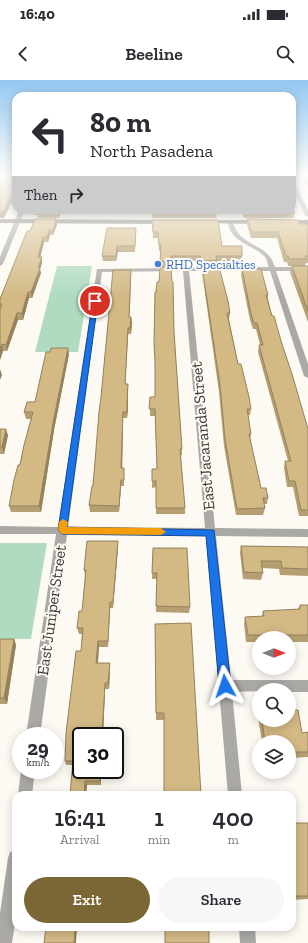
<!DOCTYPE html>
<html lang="en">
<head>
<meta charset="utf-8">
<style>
	body { margin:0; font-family:"Zilla Slab",serif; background:#f7f7f7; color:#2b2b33; height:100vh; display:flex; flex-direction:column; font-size:15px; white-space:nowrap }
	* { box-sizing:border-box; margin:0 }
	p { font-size:13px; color:#7c7c81 }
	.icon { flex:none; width:22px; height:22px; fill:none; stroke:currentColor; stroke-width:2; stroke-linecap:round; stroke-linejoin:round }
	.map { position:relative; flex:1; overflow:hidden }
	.sheet { position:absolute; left:12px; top:711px; width:284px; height:140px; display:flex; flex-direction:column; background:#fff; border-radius:12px; box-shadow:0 2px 10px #0003 }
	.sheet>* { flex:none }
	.hud { position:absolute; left:12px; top:12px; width:284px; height:122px; border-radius:12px; box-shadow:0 2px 10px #0003; background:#fff; color:#2b2b33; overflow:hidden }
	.needle { width:26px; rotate:90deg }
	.controls { position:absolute; left:252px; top:551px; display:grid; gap:8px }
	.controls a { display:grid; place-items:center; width:44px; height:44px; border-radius:50%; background:#fff; box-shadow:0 2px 10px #0003; font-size:20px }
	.speed { position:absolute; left:12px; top:647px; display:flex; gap:8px; font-size:20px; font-weight:700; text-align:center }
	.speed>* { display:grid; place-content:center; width:52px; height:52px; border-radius:50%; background:#fff; box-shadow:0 2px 10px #0003; line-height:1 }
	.speed small { font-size:10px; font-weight:400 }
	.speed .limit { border:2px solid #111; border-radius:6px; background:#fff; color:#111 }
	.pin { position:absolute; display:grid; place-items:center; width:34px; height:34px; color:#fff; margin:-17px; border:2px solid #fff; border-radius:50%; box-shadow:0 1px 4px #0007 }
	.me { position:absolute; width:44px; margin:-22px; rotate:355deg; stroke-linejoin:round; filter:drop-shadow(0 0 3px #0008) }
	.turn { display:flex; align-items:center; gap:14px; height:84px; padding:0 12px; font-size:18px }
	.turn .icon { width:52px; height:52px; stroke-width:2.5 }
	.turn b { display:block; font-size:28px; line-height:34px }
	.then { display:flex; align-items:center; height:38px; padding:0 12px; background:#0003; gap:8px; font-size:15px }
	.eta { display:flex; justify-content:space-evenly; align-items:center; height:68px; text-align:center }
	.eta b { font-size:24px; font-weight:600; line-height:28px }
	.action { display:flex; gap:8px; margin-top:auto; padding:8px 12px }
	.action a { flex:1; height:46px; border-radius:24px; background:#7b6736; color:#fff; font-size:16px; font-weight:600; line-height:46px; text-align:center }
	.action a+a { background:#f7f7f7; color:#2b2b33 }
	.status { display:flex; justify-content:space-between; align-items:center; height:28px; padding:0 20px; background:#fff; direction:ltr }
	.status svg { height:11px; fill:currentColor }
	header { display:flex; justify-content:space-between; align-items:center; height:52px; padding:0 12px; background:#fff; font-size:18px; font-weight:600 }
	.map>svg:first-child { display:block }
	.green { fill:#b0dbc0 }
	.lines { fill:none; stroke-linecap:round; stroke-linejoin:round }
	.street { fill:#aaa9a6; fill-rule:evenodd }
	.secondary { fill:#83827d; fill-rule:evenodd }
	.wall { fill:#b59f72 }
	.shaded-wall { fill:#94825c }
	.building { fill:#d3b984; stroke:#94825c }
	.route { fill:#1a73e8; stroke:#114b97 }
	.slow { fill:#f59e0b }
	.shop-dot { fill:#3f7fe0; stroke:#fdfaf3; stroke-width:1.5 }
	.labels { text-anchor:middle; stroke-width:4; stroke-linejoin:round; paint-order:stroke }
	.far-shop-label { font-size:13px; fill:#366cbe; stroke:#fdfaf3; text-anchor:start }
	.street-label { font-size:16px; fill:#3b3a37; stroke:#fdfaf3 }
</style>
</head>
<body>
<div class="status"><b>16:40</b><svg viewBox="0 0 49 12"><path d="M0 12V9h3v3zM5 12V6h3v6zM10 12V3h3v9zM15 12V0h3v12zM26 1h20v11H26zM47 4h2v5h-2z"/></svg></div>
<header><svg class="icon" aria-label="back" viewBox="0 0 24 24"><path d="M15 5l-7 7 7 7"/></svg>Beeline<svg class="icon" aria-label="search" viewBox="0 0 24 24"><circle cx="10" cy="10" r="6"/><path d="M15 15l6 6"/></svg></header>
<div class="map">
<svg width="308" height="863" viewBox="0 0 308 863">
	<rect width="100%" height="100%" fill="#fdfaf3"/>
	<!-- green -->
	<g class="green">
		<path d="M57,186H92L78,272H35Z"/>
		<path d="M0,463H47L31,559H0Z"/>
	</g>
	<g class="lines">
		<!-- street -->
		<g class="street">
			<path d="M292,101L294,102L308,130V137L305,135L292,107Z"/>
			<path d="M19,130H25L3,184L0,186V177Z"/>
			<path d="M228,141H232C235,147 237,153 242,157C256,169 269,168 275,187H308V191H276L308,284V298L304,296L270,191H189L215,448L308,449V457L216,456L231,600H308V612H289V610L232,612L242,715H228L206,456L67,455L40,656H26L56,454H0V446L58,447L97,189L269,187C268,185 267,181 266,178C255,165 228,162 228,141ZM183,191L205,448L68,447L102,192Z"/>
			<path d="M21,690H35L32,715H18Z"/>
			<path d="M16,770V837L12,863H0V833L8,778L10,772Z"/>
			<path d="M239,847H255L256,863H240Z"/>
		</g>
		<!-- secondary -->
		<g class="secondary">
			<path d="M0,139L166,140L169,142L166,144L0,143Z"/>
			<path d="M206,140H260L263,142L260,144L204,143L203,142Z"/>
			<path d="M286,140H308V144L284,143V141Z"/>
		</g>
	</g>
	<!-- wall -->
	<g class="wall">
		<path d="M302,96H308V107Z"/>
		<path d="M33,130H62L59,138H38V135H34Z"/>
		<path d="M115,130H216L217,133L216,138H152V133L115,132Z"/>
		<path d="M242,130H292L295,133L294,138H244Z"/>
		<path d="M56,139L57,145L53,155H50L48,162H44L40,177H42V183L40,189L41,193L32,218H29L23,240H18L7,271H3L0,280V219L30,151Z"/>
		<path d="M247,139L299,144H308V183H306L305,186H288L287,182H284L277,158H251L247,145Z"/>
		<path d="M152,140L222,166L242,176L241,182L217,181V186H201L200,181H171V187H160L161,171H159L158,158H153Z"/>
		<path d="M136,153L135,172H118L116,181H103L102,176Z"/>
		<path d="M292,186H308V242L290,192Z"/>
		<path d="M202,187L230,233L229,239L238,284L251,329L250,335H248L251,354L250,359L261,408L268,418L267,424H264L265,428L263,435H236L224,366L219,312L202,192Z"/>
		<path d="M242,189L268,215V219L272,236L281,261L308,349V436H299L293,407H287L284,388L285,381H288L258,272L259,265H260L256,249H253L250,240L241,195Z"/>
		<path d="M131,190L129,237H131L132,243L131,254H128L125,304H128V329L127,338H123L122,388L124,395V406H121L119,432H90L89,425Z"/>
		<path d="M172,202L174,252L182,369V375H180L185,428V434H156V407L152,408V389H157L155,336H150V317H155V286L154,270L155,212H156Z"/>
		<path d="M69,274L54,350L41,432H11L9,426L31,339H26L24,332L35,322Z"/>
		<path d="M0,349L8,355L4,374H0Z"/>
		<path d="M241,466L308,467V496L280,495L279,489L262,488L263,493L261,500L243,499L240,473Z"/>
		<path d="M118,467L113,528H110L108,567H99L98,583L110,589L109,609H105L103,656H81L101,690V705H87L86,715H70L73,685H66L65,681L81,571L82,554H79L77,548L82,531L85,496L84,490Z"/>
		<path d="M153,468L190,527L189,533L156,532L157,499H152Z"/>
		<path d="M300,525H308V562H289V558H259V562H246L244,544L245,537L262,536L263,531L298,529Z"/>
		<path d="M155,544L201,715L164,640H156Z"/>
		<path d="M0,559H14L16,565L7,624H0V625Z"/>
		<path d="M259,634V640H289L302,653L308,652V680V677L289,678V662H262L258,637Z"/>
		<path d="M292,743H308V819L292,820Z"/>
	</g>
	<!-- shaded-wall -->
	<g class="shaded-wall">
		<path d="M16,103V114L4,138H0V132Z"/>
		<path d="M59,130H62L59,138L58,132Z"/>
		<path d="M56,139L57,145L53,155V150Z"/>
		<path d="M49,150L50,155L48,162L47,157Z"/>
		<path d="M43,157L44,162L39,183L38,177Z"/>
		<path d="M117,166L118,172L116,181V176Z"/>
		<path d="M42,177V183L40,189L41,193L32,218L31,212Z"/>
		<path d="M131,190V196L129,243V237Z"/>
		<path d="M28,212L29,218L23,240L22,233Z"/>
		<path d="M17,233L18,240L7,271L6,265Z"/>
		<path d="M131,237L132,243L131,254L130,248Z"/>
		<path d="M128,248V254L125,310V304Z"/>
		<path d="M2,264L3,271L0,280V269Z"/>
		<path d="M68,268L69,274L54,350L41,432L39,426L53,343Z"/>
		<path d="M0,289L2,295L0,300Z"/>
		<path d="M128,304V329L127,338V332Z"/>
		<path d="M123,332V338L122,395L121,388Z"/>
		<path d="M6,349L8,355L4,374L2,367Z"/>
		<path d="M121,400V406L119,432V426Z"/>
		<path d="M118,461V467L113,528V522Z"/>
		<path d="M110,522V528L108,567V561Z"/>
		<path d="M14,559L16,565L7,624L4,618Z"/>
		<path d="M98,561L99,567L97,589L96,583Z"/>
		<path d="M110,583V589L109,609L108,603Z"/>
		<path d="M105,603V609L103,656H102Z"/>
		<path d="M100,690H101V705L100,701Z"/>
		<path d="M85,701L87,705L86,715H84Z"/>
		<path d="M75,847H77L76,863H74Z"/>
	</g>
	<!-- building -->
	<g class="building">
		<path d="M0,96H16V103L14,106H16L3,132H0Z"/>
		<path d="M292,126L295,133H245L244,130H292Z"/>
		<path d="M38,130H59L58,132H37Z"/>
		<path d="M152,130H216L217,133H152Z"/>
		<path d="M35,139H56L53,150H49L47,157H43L38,177H42L38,187L40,188L31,212H28L22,233H17L6,265L2,264L0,269V229L2,224H0V219L27,151H30Z"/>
		<path d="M247,139L298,140L299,144H308V176H305L306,179H289L288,176H286L278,152H252Z"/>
		<path d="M152,140H218L222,166H242V176H216L217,180L201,181L200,176H171V181H160L161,165H159L158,152H153Z"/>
		<path d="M107,148H136L135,166H117L116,176H102Z"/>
		<path d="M292,186H308V231Z"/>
		<path d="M160,187H171L172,202H173L174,252L182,369H180L185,428H156V401H152V389H157L155,329H149L150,317H155V279L154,263L155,212H156L157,202H159Z"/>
		<path d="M202,187H219L228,221L230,233H227L238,284H241L249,317L251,329H247L251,354H249L261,408H266L268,418H263L265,428L237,429L225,359L220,305Z"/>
		<path d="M242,189H261L268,215H266L272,236H274L281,261L292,294L308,349V430H301L295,401H289L285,381H291L259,265H263L257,243H254L251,234Z"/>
		<path d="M113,190H131L129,237H131L130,248H128L125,304H128L127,322V332H123L121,388H124V400H121L119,426L89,425L92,406H93L99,332L101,317Z"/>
		<path d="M51,268H68L53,343L39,426H9L14,400L18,385H20L24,365L33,332H24L27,322H35L46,272H50Z"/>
		<path d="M0,349H6L2,367H0Z"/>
		<path d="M87,461H118L113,522H110L108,561H98L96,583H110L108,603H105L102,656H81V690H100V701H85L84,715H70L73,681H65L66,653L76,571H81L83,548H77L79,531H82L86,490H84Z"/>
		<path d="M241,466L308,467V489L282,488L281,481H261L263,493L244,492Z"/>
		<path d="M153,468H187L190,527L156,526L157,493H152Z"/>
		<path d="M300,525H308V555H284V558H266V555H248L245,537L264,536L263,531L300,529Z"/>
		<path d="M191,543L201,715H164V633H156L155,544Z"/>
		<path d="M0,559H14L4,618H0Z"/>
		<path d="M289,630H298L302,653L308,652V672H289V662H265L262,640H289Z"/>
		<rect x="292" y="743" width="16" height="73"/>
		<path d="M46,847H75L74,863H44Z"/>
		<rect x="165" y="847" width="44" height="16"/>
	</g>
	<!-- sky -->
	<linearGradient id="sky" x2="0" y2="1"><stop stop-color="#93c8f1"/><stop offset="0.44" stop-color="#fefdfa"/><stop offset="1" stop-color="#fefdfa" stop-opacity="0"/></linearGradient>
	<rect width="308" height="217" fill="url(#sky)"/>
	<!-- route -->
	<path class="route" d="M93,219L98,221L67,447L214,450L231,606L229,610L225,611L221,610L219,606L206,456L62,454L58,450Z"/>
	<!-- slow -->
	<path class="slow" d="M63,439L68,442L67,447L161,448L166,452L161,455L62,454L58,450L59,442Z"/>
	<!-- markers -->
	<circle class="shop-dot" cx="158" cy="184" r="4"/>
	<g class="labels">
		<!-- far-shop labels -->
		<g class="far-shop-label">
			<text x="166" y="189">RHD Specialties</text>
		</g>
		<!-- street labels -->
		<g class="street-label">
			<text transform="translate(202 356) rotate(-95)" y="6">East Jacaranda Street</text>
			<text transform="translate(51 530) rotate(-82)" y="6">East Juniper Street</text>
		</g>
	</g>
</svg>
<div class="controls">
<a><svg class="needle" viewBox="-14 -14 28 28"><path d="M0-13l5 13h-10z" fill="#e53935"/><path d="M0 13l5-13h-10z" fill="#7c7c81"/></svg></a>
<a><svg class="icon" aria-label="search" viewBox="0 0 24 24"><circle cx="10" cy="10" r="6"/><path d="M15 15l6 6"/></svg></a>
<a><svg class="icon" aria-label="layers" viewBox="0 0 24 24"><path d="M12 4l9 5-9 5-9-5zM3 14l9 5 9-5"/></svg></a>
</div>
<div class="speed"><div>29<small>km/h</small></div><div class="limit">30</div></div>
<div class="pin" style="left:95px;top:221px;background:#d93025"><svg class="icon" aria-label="arrive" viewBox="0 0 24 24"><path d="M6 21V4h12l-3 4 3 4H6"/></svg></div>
<svg class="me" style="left:225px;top:606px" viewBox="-20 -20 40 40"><path d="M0-17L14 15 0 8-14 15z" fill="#1a73e8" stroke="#fff" stroke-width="4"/></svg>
<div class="hud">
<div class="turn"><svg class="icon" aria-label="left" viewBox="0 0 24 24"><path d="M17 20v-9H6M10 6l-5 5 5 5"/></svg><div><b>80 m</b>North Pasadena</div></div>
<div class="then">Then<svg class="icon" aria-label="right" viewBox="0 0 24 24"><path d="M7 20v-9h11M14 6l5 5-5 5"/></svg></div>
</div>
<section class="sheet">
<div class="eta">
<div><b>16:41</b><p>Arrival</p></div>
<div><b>1</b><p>min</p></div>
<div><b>400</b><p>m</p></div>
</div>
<div class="action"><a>Exit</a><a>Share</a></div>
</section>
</div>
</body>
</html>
